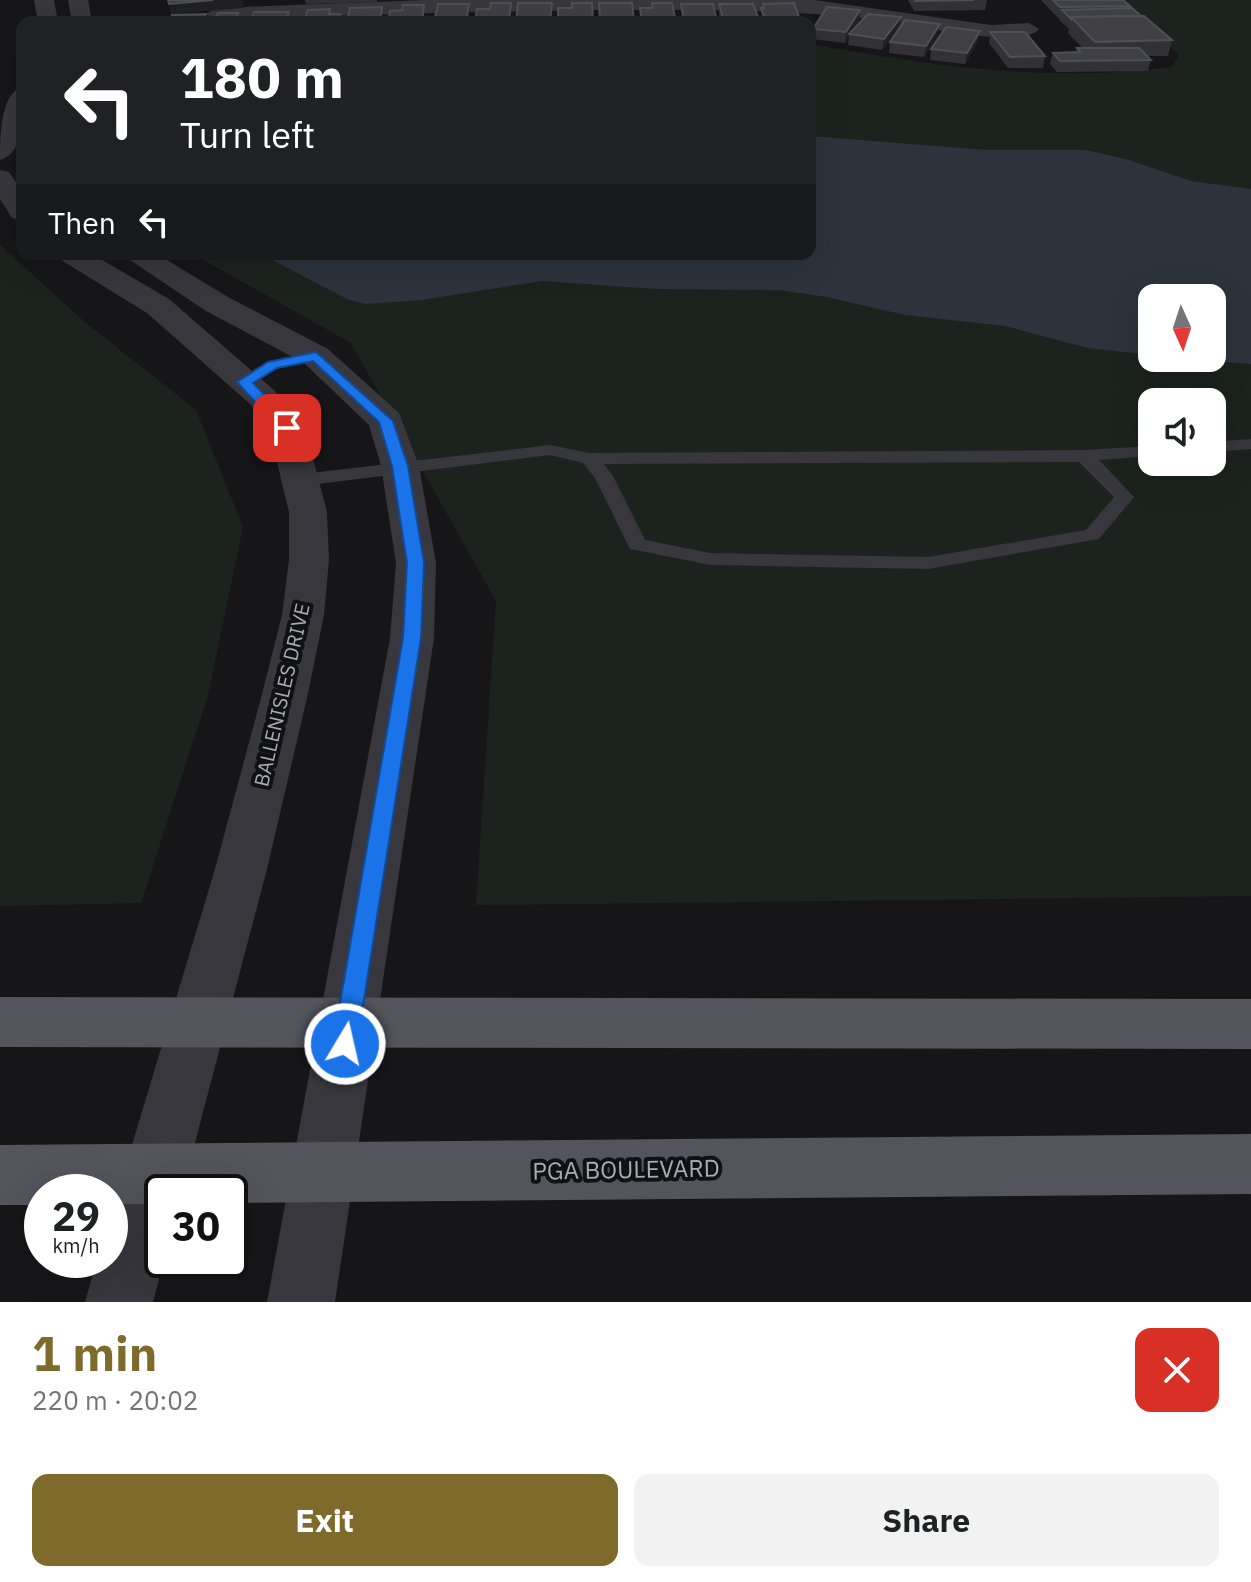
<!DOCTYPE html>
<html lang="en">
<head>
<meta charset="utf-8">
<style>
	body { margin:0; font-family:"IBM Plex Sans",sans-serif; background:#f2f2f2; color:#202124; height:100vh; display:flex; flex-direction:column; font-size:30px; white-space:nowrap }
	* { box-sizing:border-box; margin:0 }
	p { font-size:26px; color:#757577 }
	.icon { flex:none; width:44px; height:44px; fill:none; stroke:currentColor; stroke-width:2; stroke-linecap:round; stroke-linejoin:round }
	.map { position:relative; height:1302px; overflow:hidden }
	.details { display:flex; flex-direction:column; background:#fff; flex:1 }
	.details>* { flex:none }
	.banner { position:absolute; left:16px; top:16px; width:800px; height:244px; border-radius:16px; box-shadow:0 8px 32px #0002; background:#202124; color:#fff; overflow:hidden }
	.needle { width:52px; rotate:177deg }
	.fabs { position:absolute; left:1138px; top:284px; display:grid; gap:16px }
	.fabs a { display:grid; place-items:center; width:88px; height:88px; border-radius:16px; background:#fff; box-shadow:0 8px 32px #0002; font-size:40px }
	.speed { position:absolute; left:24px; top:1174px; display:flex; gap:16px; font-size:40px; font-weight:700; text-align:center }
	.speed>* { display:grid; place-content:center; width:104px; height:104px; border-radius:50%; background:#fff; box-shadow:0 8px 32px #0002; line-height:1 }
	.speed small { font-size:20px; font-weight:400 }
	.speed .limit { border:4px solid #111; border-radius:12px; background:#fff; color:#111 }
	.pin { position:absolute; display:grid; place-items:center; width:68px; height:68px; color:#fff; margin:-34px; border-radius:16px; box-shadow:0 4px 12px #0006 }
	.me { position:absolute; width:88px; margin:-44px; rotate:9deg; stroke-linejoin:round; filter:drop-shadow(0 0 6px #0008) }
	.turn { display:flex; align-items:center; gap:28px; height:168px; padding:0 32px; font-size:36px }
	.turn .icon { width:104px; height:104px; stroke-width:2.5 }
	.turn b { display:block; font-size:56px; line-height:68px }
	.then { display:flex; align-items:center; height:76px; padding:0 32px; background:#0003; gap:16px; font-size:30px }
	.round { display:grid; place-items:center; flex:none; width:84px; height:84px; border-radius:16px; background:#f2f2f2 }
	.overview { display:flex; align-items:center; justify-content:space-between; height:136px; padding:0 32px }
	h1 { font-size:48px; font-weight:700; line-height:60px; color:#7e6b2b }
	.primary-button { display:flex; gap:16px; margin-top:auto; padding:16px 32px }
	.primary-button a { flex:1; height:92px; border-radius:16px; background:#7e6b2b; color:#fff; font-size:32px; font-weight:700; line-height:92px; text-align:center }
	.primary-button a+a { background:#f2f2f2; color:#202124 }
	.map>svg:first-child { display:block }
	.green { fill:#1c231e; fill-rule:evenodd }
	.water { fill:#2c333c }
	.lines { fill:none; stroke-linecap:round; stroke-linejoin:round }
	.lane { fill:#37373d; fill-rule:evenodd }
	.street { fill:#37373d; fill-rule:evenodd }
	.primary { fill:#53545c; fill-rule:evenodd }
	.wall { fill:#323236 }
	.shaded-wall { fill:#212124 }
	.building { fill:#3f3f44; stroke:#4f5056; stroke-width:2 }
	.route { fill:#1a73e8; stroke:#114b97; stroke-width:2 }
	.labels { text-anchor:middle; stroke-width:8; stroke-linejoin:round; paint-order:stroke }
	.street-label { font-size:20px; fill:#a8abb8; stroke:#111113 }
	.near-street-label { font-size:24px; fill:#a8abb8; stroke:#111113 }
</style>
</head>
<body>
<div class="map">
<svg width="1251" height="1302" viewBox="0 0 1251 1302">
	<rect width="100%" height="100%" fill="#161618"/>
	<!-- green -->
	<g class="green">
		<path d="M1117,0H1251V896L476,905L496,601L351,343L193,254H810V44C931,66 1050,83 1172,67L1179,55ZM1152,298H1212V358H1152ZM1152,402H1212V462H1152Z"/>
		<path d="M0,245L86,323L196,410L243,527L208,695L141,903L0,906Z"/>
	</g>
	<!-- water -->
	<path class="water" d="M810,136L986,150H1085L1126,159L1191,181L1251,189V364L1175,358H1212V298H1152V355L1088,348L1005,326L905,315L827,297L779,290L656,289L542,281L421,300L366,304L349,300L261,254H810Z"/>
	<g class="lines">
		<!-- lane -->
		<g class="lane">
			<path d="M1251,439V449L1212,452V442Z"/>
			<path d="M550,445L589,453L1084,450L1152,446V456L1099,460L1134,497L1099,539L928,569L710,565L630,549L595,478L583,463L550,455L302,486L293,480L302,474ZM1079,462L1114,497L1086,530L928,557L710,553L645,540L613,476L604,464Z"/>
		</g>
		<!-- street -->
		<g class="street">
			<path d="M34,0H54L58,22H38Z"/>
			<path d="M68,0H88L92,22H72Z"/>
			<path d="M424,0H814L991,25L1029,23L1039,29C1023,49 929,28 904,24C801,8 700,10 597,10C470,12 343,15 216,20L206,14L216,8Z"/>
			<path d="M22,87C22,109 27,153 0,160C0,138 0,94 22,87Z"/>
			<path d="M0,170L9,172L22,191V220L12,218L0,199Z"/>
			<path d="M56,254H92L169,299L274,390L305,428L327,512L329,560L324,615L307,698L267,869L182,1192H162L164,1260L153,1302H85L97,1260H110V1218L215,869L261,698L282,615L289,560V512L269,429L250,404L147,313L61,260Z"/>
			<path d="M121,254H157L228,297L328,349L399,413L419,466L436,563L434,638L335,1302H267L390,638L396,563L381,466L369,425L304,363L206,311Z"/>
		</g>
		<!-- primary -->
		<g class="primary">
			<path d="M0,997L1251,999V1049L0,1047Z"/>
			<path d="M1251,1134V1194L230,1203V1192H162V1204H110V1192H42V1205H0V1145Z"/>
		</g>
	</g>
	<!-- wall -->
	<g class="wall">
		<path d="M305,0H377V2L306,4Z"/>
		<path d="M908,0H987L985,10L914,11Z"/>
		<path d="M1041,0H1123L1130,6L1129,8L1172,40L1168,56H1147L1151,60L1148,71L1057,72L1050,64L1053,53L1076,52L1077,48H1083L1068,33L1069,29L1059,20L1060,18H1058Z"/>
		<path d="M719,4L760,22H721L719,14Z"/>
		<path d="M763,4L801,22H762L761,8H763Z"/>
		<path d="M860,10L859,21L853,30L901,17L900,28L882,50L848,45L849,37L845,43L812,39L813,29Z"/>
		<path d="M990,32L1045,56L1043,68H1008L989,43Z"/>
		<path d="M938,34L924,57L889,53L890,42Z"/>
		<path d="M978,41L965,64L930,60L931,49Z"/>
	</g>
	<!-- shaded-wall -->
	<g class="shaded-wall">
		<path d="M213,0H243L244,8L171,14L169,4Z"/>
		<path d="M469,4L470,14L469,22H466Z"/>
		<path d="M860,10L859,21L845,43L846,32Z"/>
		<path d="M901,17L900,28L882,50L884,39Z"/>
		<path d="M940,24L938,34L924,57L926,46Z"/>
		<path d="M980,31L978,41L965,64L967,53Z"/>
	</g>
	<!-- building -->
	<g class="building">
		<path d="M168,0H213L169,4Z"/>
		<path d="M915,0H974L915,1Z"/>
		<path d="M1053,0H1123L1130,6L1060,7Z"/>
		<path d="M491,3H511L509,22H475L477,9H490Z"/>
		<path d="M518,3H552L550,22H516Z"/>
		<path d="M572,3H592L593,22H558V8H572Z"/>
		<path d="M599,3H632L634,22H600Z"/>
		<path d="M652,3H672L676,22H642L640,8H653Z"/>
		<path d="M794,3L801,22H766L761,8H764L763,4Z"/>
		<path d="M438,4H469L466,22H434Z"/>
		<path d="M681,4H713L717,22H684Z"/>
		<path d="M719,4H753L760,22H724Z"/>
		<path d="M403,5H424L422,22H388L390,11L402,10Z"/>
		<path d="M382,7L380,22H347L350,8Z"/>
		<path d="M827,7L860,10L846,32L813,29Z"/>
		<path d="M1132,8L1141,16L1071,17V19L1062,10Z"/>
		<path d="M330,9L329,14H340L338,22H304L308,10Z"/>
		<path d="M254,12H289L285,22H251Z"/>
		<path d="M218,13H238L236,18H245L244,22H209L210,19H215Z"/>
		<path d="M206,14L202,22H168L172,15Z"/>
		<path d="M868,14L901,17L884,39L849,34Z"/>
		<path d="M1144,16L1172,40L1095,42L1071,17Z"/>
		<path d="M905,20L940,24L926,46L890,42Z"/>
		<path d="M946,27L980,31L967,53L931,49Z"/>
		<path d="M990,32H1025L1045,56L1010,57Z"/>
		<path d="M1077,48H1139L1151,60L1060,61L1053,53L1080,52Z"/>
	</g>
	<!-- route -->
	<path class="route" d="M316,352L393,421L408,466L424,563L421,638L357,1044L353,1052L345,1055L336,1052L333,1044L403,638L407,563L392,466L379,422L313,361L277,368L253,383L293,425V431H282L237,382L268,362Z"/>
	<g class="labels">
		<!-- street labels -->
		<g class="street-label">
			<text transform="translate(282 695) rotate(-77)" y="7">BALLENISLES DRIVE</text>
		</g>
		<!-- near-street labels -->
		<g class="near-street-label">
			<text transform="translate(626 1170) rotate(-1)" y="8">PGA BOULEVARD</text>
		</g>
	</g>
</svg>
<div class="fabs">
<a><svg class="needle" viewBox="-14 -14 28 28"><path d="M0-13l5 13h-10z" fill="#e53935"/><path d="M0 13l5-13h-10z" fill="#757577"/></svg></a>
<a><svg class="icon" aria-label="sound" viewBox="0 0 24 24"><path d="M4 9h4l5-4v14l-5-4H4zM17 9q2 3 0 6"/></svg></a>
</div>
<div class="speed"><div>29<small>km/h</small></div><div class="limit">30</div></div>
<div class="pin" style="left:287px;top:428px;background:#d93025"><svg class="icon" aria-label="arrive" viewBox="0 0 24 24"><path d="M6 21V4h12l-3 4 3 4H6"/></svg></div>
<svg class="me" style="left:345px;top:1044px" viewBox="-20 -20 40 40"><circle r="17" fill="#1a73e8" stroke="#fff" stroke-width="3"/><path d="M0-11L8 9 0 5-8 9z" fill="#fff"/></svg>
<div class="banner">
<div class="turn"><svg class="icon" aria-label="left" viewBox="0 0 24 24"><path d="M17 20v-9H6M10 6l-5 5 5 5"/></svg><div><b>180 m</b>Turn left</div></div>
<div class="then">Then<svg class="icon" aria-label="left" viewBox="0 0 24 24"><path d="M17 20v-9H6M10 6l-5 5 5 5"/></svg></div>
</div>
</div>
<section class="details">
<div class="overview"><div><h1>1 min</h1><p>220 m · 20:02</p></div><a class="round" style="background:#d93025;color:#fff"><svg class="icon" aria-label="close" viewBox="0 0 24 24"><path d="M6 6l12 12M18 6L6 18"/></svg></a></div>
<div class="primary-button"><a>Exit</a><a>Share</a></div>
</section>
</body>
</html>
